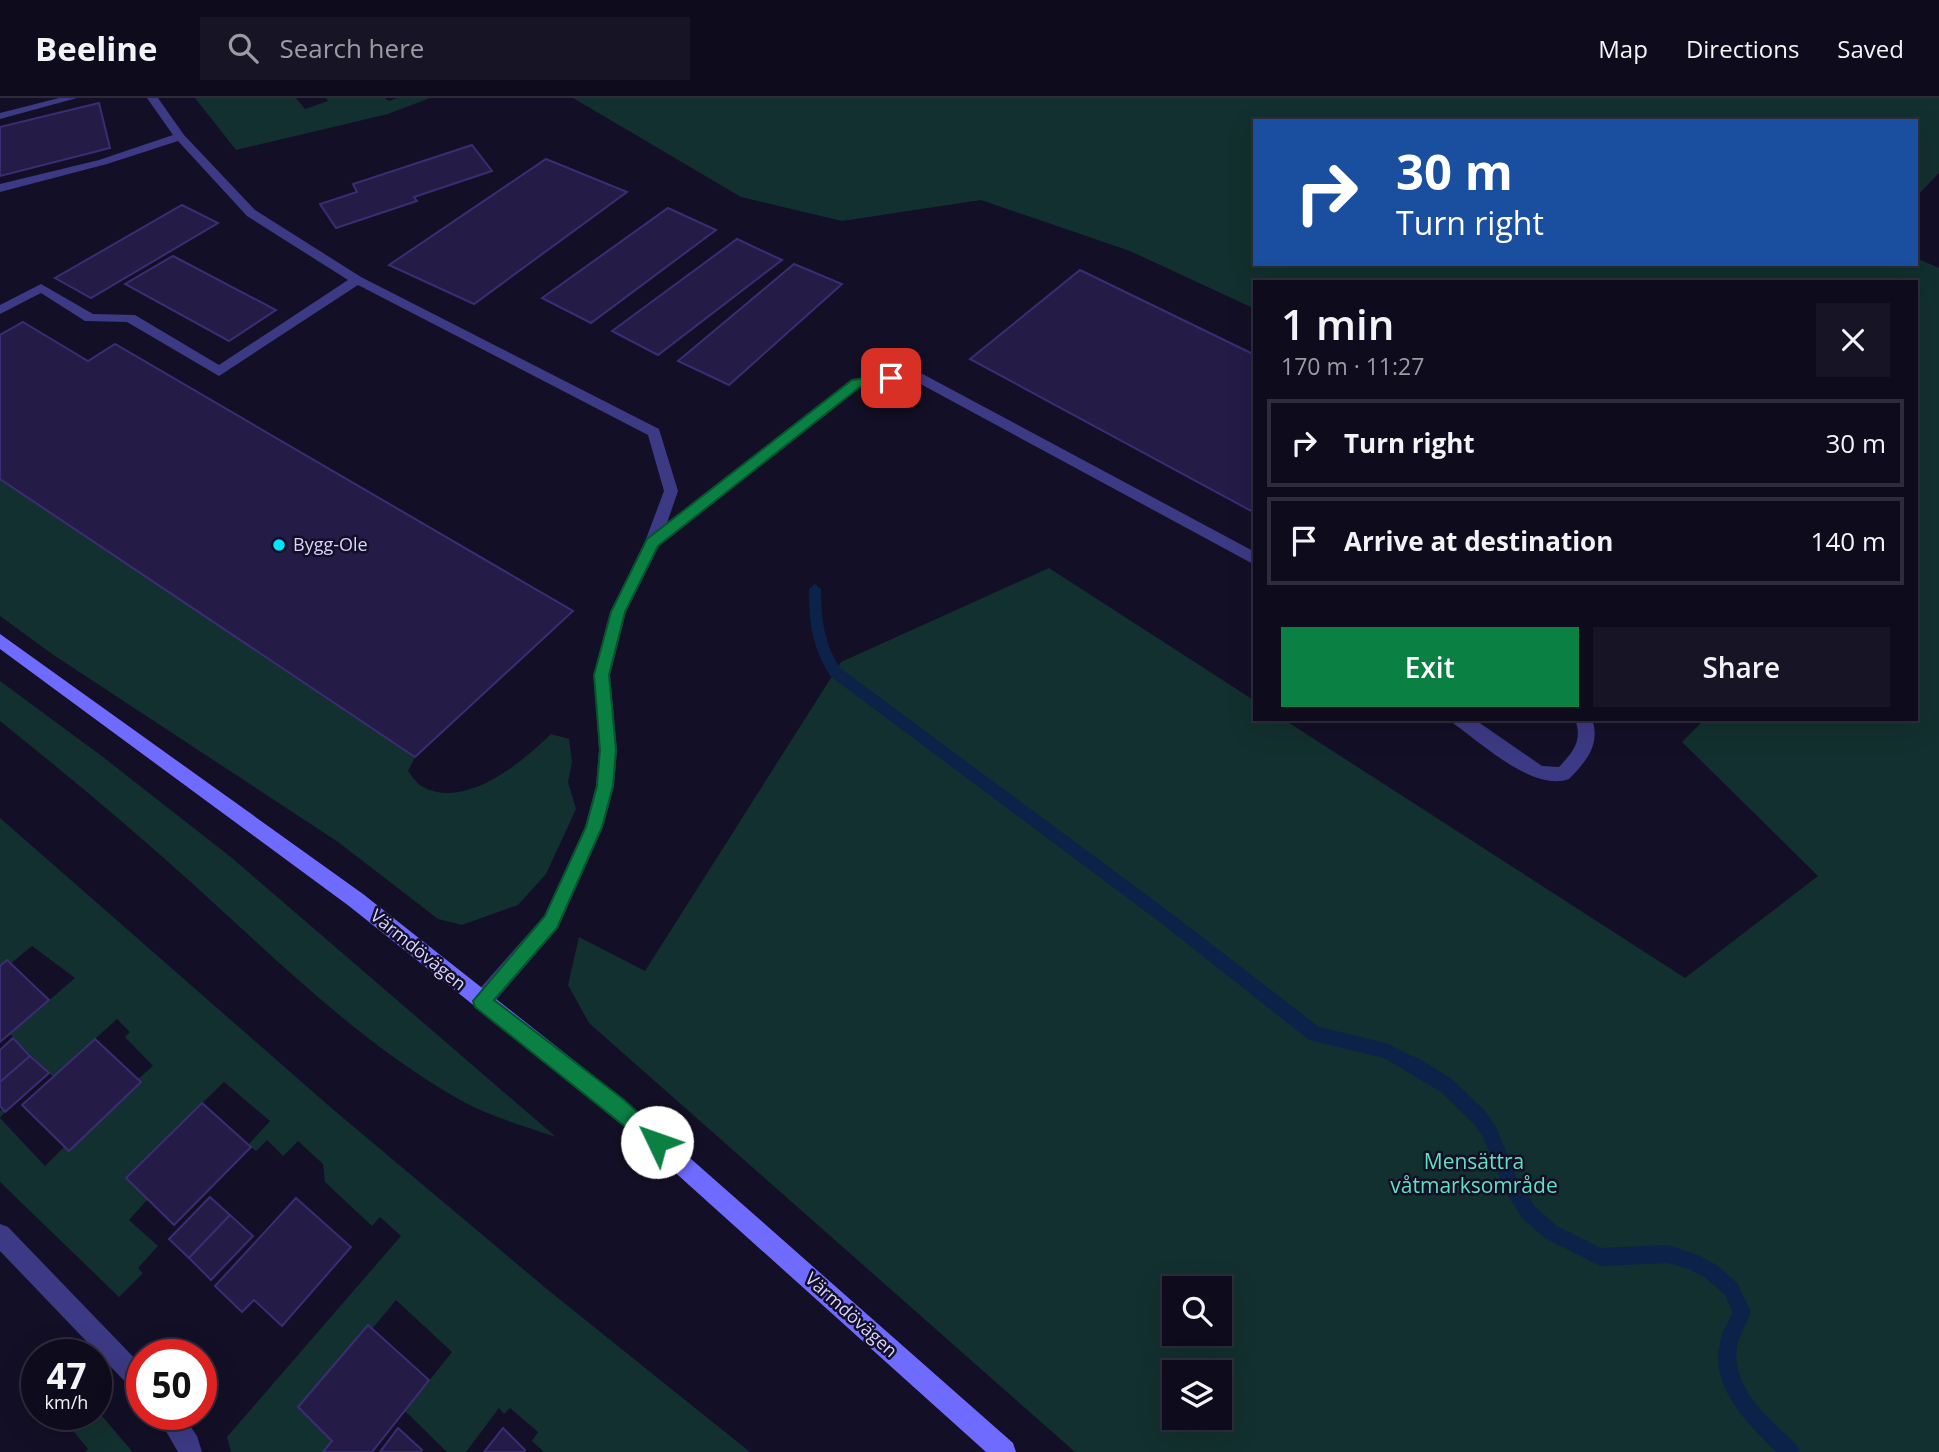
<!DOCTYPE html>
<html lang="en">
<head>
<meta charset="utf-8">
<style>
	body { margin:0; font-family:"Open Sans",sans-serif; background:#171425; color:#f1f3f6; height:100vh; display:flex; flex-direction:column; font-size:26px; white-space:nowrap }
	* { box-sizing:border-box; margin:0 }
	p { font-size:23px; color:#9b9ba3 }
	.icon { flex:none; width:38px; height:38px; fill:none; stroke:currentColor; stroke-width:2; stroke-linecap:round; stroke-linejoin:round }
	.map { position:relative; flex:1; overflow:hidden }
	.drawer { position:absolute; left:1253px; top:182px; width:665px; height:441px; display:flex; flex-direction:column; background:#0e0b1c; border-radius:0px; box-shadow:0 7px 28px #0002,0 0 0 2px #2e2b3b }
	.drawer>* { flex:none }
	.top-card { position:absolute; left:1253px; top:21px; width:665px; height:147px; border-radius:0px; box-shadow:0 7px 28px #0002,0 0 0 2px #2e2b3b; background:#1a4fa0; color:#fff; overflow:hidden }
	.buttons { position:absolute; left:1162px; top:1178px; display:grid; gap:14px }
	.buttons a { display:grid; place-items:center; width:70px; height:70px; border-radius:0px; background:#0e0b1c; box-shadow:0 7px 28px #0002,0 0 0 2px #2e2b3b; font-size:35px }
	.speed { position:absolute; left:21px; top:1241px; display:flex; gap:14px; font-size:35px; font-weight:700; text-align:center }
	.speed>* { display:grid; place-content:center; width:91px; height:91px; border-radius:50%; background:#0e0b1c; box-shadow:0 7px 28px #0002,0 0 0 2px #2e2b3b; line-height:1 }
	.speed small { font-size:18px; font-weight:400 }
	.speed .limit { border:10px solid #d22; background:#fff; color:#111 }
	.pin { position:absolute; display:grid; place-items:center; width:60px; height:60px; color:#fff; margin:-30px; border-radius:14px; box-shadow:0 4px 10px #0006 }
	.me { position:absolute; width:77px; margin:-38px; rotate:312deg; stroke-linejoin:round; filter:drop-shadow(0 0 5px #0008) }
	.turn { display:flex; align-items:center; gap:24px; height:147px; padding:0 28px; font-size:32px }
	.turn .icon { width:91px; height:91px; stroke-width:2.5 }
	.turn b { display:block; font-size:49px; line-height:60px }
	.round { display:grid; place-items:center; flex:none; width:74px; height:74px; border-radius:0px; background:#171425 }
	.overview { display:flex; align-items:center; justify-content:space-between; height:119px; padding:0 28px }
	h1 { font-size:42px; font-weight:600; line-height:52px }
	.button { display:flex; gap:14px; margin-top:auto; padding:14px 28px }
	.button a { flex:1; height:80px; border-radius:0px; background:#0b8043; color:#fff; font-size:28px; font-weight:600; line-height:80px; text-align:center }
	.button a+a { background:#171425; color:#f1f3f6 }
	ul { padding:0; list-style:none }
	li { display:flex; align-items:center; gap:21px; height:88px; margin:0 14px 10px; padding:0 14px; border:4px solid #2e2b3b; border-radius:0px }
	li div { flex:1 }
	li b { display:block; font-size:26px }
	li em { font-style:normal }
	header { display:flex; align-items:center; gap:42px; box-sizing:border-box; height:98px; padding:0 35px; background:#0e0b1c; border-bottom:2px solid #2e2b3b }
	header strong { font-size:33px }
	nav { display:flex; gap:38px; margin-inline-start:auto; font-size:24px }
	.search { width:490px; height:63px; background:#171425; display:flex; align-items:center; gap:18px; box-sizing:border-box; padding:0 24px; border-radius:0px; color:#9b9ba3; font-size:26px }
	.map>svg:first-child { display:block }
	.green { fill:#12302f; fill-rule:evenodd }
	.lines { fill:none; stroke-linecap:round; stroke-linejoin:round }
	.stream { fill:#0c2248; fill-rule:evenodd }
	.building { fill:#241b47; stroke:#3b2d73; stroke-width:2 }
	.lane { fill:#3d3a85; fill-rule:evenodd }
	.street { fill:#3d3a85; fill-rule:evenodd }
	.secondary { fill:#6f6bff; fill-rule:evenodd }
	.route { fill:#0b8043; stroke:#07532c; stroke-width:2 }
	.poi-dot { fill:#00e5ff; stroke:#130f26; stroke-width:2.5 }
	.labels { text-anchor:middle; stroke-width:5; stroke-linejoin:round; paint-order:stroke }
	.poi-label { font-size:18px; fill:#d9d4ff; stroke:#130f26; text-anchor:start }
	.street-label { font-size:18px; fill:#d9d4ff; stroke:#130f26 }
	.near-park-label { font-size:21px; fill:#5fe0c0; stroke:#130f26 }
</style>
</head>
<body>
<header>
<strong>Beeline</strong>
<div class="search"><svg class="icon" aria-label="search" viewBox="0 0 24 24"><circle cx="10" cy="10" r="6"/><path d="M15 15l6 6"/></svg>Search here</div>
<nav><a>Map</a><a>Directions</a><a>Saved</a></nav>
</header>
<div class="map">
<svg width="1939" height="1354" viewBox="0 0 1939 1354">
	<rect width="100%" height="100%" fill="#130f26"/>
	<!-- green -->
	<g class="green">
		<path d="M195,0H296L305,11L328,3L326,0H385L389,3L397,0H430L388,16L236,52Z"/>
		<path d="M573,0H1939V75L1916,99V23H1255V166H1916V160L1939,170V1354H1075L589,925L568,887L579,839L645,873L841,564L1049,470L1255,603V621H1283L1685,880L1818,778L1682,644L1705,621H1916V184H1255V211L1130,153L981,102L842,123L741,99ZM1174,1190H1220V1236H1174ZM1174,1274H1220V1320H1174Z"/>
		<path d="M0,381L415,659L408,673C412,678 417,686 423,689C466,712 522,664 551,636L569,641L572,664L568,684L576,711L546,776L518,807L462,827L438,821L338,744L52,556L0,518Z"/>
		<path d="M0,583L103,659L232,760L556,1039C524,1028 491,1019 462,1003C362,947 278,863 194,787C131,730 66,676 0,623Z"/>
		<path d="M0,720L329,1008L548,1192L750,1354H544L532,1343L538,1334L510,1310L504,1316L499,1310L466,1354H447L405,1313L452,1254L396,1202L372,1231L368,1227L298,1309L332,1343L323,1354H231L227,1339L401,1138L380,1119L372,1128L325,1084L323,1066L298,1043L283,1058L267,1042L256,1053L248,1047L270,1023L224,984L126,1079L148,1101L129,1122L158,1148L138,1170L143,1175L119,1199L0,1084V1013L3,1011L5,1014L0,1020L45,1068L64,1049L69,1052L141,985L138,981L153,968L125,939L130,934L117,921L53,979L10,936L75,880L32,848L10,866L0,868Z"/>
		<path d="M96,1311L131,1352L132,1354H85L88,1351L65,1323L71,1316H96Z"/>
	</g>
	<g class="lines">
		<!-- stream -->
		<path class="stream" d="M815,486L821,491C821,521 824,544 840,570L1171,815L1319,929L1386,945L1425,964L1453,982L1486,1014L1496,1029L1517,1081L1535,1109L1557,1128L1601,1150L1668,1147L1698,1157L1718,1168L1737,1185L1751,1214C1747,1225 1739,1237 1737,1249C1731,1291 1770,1321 1797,1347L1800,1354H1776C1748,1326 1709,1289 1720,1245C1722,1234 1728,1224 1733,1214L1725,1197L1706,1180L1689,1171L1668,1165L1600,1168L1545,1140L1523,1121L1505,1093L1484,1041L1474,1026L1441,994L1384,960L1309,942L1161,825L830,578C812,547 809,527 809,491Z"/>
	</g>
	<!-- building -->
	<g class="building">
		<path d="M99,5L110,50L0,78V29Z"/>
		<path d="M472,47L492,73L414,99L417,103L336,130L320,106L357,94L353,86Z"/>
		<path d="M546,61L627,94L474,206L389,167Z"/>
		<path d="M182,107L218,125L91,200L55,180Z"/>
		<path d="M668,110L716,132L591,225L542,200Z"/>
		<path d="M737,141L782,162L658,257L612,233Z"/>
		<path d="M173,158L276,212L229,243L125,186Z"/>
		<path d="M794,166L842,186L729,287L678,263Z"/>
		<path d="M1080,172L1255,257V415L970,261Z"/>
		<path d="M23,224L88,263L115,246L573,513L415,659L0,381V237Z"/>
		<path d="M7,862L49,902L0,944V868Z"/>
		<path d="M13,940L30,958L0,984V952Z"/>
		<path d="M95,941L141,984L69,1053L22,1007Z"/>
		<path d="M30,958L49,975L5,1014L0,1008V984Z"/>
		<path d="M202,1005L251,1049L174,1127L126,1080Z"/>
		<path d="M210,1099L230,1117L189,1160L169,1141Z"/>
		<path d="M296,1100L351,1149L282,1228L254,1202L242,1214L215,1188Z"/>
		<path d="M230,1117L253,1138L211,1182L189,1160Z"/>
		<path d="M368,1227L429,1282L372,1354H323L332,1343L298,1309Z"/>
		<path d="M398,1330L422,1352L421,1354H380Z"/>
		<path d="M503,1330L525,1352L524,1354H484Z"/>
	</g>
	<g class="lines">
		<!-- lane -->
		<g class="lane">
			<path d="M59,0H77L0,21V15Z"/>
			<path d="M147,0H158L184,37L255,112L361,179L659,331L678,393L667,425L851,282L917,273L1255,454V467L915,283L860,289L659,448L626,514L610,577L617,652L614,688L603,729L558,830L489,910L482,912L475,910L472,903L475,896L544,818L585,729L596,688L599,652L594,577L610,514L643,449L664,393L648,337L358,187L219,278L127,224L85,223L41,195L0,216V207L41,186L93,216L135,217L219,267L348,182L247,118L178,43L107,66L0,94V86L99,62L173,37Z"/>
			<path d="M1452,621H1474L1542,668L1559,669C1573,654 1583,643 1575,621H1592C1601,646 1586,664 1569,681C1533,694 1483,646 1454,626Z"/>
		</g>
		<!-- street -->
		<g class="street">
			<path d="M0,1126L8,1129L142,1268V1297L134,1293L0,1153Z"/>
			<path d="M156,1316H182L197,1338L202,1354H178Z"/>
		</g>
		<!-- secondary -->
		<path class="secondary" d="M0,536L363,796L623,1001L1013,1345L1016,1354H986L609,1015L349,808L0,551Z"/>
	</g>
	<!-- route -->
	<path class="route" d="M891,276L895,277V283L860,289L658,448L625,514L609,577L616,652L613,688L602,729L557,830L494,902L623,1001L664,1038L667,1044L664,1051L657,1054L475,909L473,903L545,818L586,729L597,688L600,652L594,577L611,514L647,441L852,282Z"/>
	<!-- markers -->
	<circle class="poi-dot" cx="279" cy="447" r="7"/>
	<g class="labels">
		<!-- poi labels -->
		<g class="poi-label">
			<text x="293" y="453">Bygg-Ole</text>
		</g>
		<!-- street labels -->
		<g class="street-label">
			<text transform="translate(418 852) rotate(39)" y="6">Värmdövägen</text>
			<text transform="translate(851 1217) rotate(42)" y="6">Värmdövägen</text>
		</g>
		<!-- near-park labels -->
		<g class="near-park-label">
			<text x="1474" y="1071">Mensättra<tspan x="1474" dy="24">våtmarksområde</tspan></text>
		</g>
	</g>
</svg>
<div class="buttons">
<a><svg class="icon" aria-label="search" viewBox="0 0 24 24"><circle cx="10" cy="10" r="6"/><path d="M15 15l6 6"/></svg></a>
<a><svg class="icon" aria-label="layers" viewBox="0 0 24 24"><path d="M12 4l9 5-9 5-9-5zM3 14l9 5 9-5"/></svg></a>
</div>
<div class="speed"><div>47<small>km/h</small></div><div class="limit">50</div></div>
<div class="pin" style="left:891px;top:280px;background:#d93025"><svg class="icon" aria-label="arrive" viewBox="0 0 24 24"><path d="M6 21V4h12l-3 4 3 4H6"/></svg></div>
<svg class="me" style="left:657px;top:1044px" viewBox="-20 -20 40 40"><circle r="19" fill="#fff"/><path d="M0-13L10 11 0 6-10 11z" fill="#0b8043"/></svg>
<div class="top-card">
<div class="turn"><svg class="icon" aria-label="right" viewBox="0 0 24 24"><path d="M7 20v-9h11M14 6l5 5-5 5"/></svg><div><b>30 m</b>Turn right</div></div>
</div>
<section class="drawer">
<div class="overview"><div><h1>1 min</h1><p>170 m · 11:27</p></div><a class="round"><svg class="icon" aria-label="close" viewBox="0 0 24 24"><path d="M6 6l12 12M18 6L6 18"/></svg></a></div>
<ul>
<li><svg class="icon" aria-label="right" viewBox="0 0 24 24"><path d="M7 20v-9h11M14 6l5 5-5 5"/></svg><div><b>Turn right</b></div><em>30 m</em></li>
<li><svg class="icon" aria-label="arrive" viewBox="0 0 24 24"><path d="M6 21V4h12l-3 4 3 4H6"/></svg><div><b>Arrive at destination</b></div><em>140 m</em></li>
</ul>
<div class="button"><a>Exit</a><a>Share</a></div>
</section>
</div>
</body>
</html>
